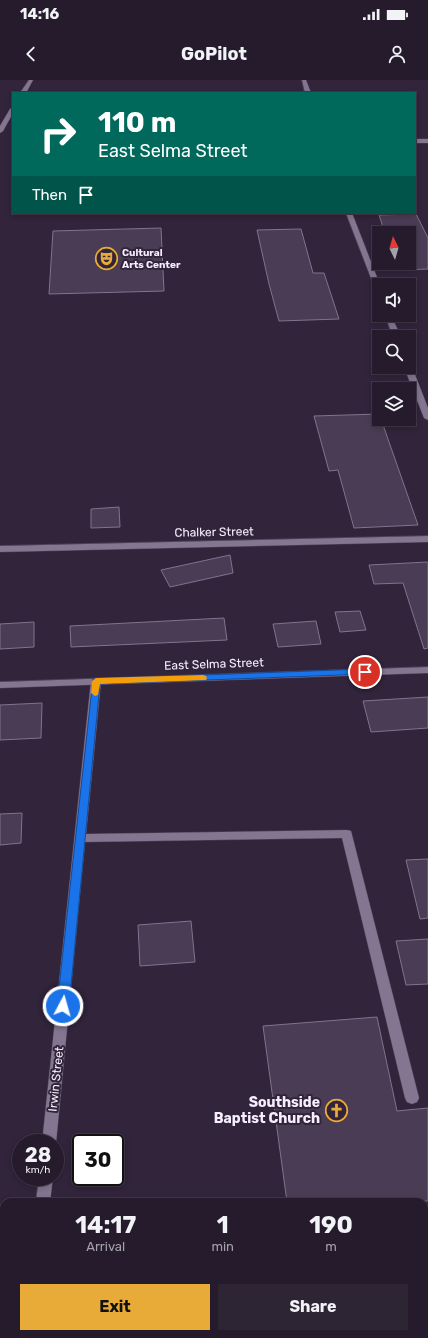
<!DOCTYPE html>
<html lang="en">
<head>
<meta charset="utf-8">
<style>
	body { margin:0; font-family:Rubik,sans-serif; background:#2d2434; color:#f1f3f6; height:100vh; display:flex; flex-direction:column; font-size:15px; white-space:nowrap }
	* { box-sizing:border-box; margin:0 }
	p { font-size:13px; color:#a3a1a9 }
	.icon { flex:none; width:22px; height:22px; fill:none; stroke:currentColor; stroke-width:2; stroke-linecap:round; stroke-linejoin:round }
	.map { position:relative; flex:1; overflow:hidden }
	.panel { position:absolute; left:0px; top:1118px; width:428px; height:140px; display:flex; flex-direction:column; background:#251b2c; border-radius:12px 12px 0 0; box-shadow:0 2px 6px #0003,0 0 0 1px #423948 }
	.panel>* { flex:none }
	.banner { position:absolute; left:12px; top:12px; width:404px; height:122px; border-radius:0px; box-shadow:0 2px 6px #0003,0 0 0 1px #423948; background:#00695c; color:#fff; overflow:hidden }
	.needle { width:26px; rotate:355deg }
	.fabs { position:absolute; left:372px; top:146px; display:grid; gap:8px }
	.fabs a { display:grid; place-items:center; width:44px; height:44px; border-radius:0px; background:#251b2c; box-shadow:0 2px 6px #0003,0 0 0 1px #423948; font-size:20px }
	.speed { position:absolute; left:12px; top:1054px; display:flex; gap:8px; font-size:20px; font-weight:700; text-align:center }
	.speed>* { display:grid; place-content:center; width:52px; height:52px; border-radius:50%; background:#251b2c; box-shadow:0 2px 6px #0003,0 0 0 1px #423948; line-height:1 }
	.speed small { font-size:10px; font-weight:400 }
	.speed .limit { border:2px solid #111; border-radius:6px; background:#fff; color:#111 }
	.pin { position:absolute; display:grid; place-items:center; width:34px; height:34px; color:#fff; margin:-17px; border:2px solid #fff; border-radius:50%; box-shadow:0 1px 4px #0007 }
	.me { position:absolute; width:44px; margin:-22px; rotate:6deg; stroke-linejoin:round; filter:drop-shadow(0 0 3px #0008) }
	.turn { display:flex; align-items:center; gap:14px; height:84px; padding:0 20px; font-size:18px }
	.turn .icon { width:52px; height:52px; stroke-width:2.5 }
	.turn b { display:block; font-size:28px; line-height:34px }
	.then { display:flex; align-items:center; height:38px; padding:0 20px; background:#0003; gap:8px; font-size:15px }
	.eta { display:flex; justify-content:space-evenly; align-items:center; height:68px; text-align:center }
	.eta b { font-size:24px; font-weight:700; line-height:28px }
	.primary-button { display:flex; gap:8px; margin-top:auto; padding:8px 20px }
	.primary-button a { flex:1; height:46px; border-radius:0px; background:#e9ab38; color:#111; font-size:16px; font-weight:700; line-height:46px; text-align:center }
	.primary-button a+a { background:#2d2434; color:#f1f3f6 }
	.status { display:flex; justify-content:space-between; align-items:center; height:28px; padding:0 20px; background:#251b2c; direction:ltr }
	.status svg { height:11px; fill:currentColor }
	header { display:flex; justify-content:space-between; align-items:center; height:52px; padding:0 20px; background:#251b2c; font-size:18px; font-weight:700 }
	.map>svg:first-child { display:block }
	.building { fill:#4a3c54; stroke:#82738e }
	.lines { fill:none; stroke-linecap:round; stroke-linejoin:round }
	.street-casing { stroke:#4e4357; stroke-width:1 }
	.secondary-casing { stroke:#4e4357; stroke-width:1 }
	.street { fill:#847590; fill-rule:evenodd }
	.secondary { fill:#847590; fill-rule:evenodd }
	.route { fill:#1a73e8; stroke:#114b97 }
	.slow { fill:#f59e0b }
	.labels { text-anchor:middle; stroke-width:4; stroke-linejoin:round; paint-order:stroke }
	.far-poi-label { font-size:10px; font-weight:bold; fill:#f6edfd; stroke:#31243b; text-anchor:start }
	.street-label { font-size:12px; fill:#f6edfd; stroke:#31243b }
	.near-poi-label { font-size:14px; font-weight:bold; fill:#f6edfd; stroke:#31243b; text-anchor:end }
</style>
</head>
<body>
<div class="status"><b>14:16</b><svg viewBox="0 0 49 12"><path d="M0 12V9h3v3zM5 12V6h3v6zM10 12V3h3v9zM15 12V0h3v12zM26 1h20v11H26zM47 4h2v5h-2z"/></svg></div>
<header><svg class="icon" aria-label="back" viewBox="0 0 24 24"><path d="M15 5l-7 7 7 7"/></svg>GoPilot<svg class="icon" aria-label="person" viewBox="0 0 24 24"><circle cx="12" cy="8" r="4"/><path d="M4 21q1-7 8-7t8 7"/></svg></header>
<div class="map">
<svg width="428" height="1258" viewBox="0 0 428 1258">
	<rect width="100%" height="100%" fill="#31243b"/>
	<!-- building -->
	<g class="building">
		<path d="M416,134L428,158V189L401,190L398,183H409V153H385L379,135Z"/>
		<path d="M161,148L164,211L49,214L53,151Z"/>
		<path d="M301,149L313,193H324L339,239L279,241L269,204L257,150Z"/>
		<path d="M379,334V339H381L418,445L354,448L338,390L329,391L314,336Z"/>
		<path d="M119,427L120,447L91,448V429Z"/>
		<path d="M230,475L233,493L170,507L161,490Z"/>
		<path d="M428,482V568L424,569L403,503L374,504L369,485Z"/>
		<path d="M360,531L366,550L340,552L335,532Z"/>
		<path d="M224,538L227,560L71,567L70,546Z"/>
		<path d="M316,541L321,564L278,567L273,544Z"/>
		<path d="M34,542V567L0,569V544Z"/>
		<path d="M428,617V648L371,652L363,621Z"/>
		<path d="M42,623L41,658L0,660V625Z"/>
		<path d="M22,733L21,763L0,765V734Z"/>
		<path d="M428,779V838L420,839L406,780Z"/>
		<path d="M191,841L195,882L140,886L138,845Z"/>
		<path d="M428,859V904L406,905L396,861Z"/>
		<path d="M377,937L397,1031L428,1028V1121L287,1122L263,946Z"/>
	</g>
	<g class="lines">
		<defs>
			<g id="street">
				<path d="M302,0H306L311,13H305Z"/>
				<rect x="415" y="59" width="13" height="4"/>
				<path d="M346,133H352L380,205L379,213L376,211Z"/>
				<path d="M385,235H391L401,257H393Z"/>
				<path d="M409,285L412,287L428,328V340L424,338L404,287H409Z"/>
				<path d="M428,456V462L0,472V466Z"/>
				<path d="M96,598L101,601L86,754L347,750L351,751L419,1018L417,1022L412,1024L407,1022L405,1018L342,758L85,762L56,1063L55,1065V1063H42L91,601Z"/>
				<path d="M39,1097H53L50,1122H36Z"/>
			</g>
			<g id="secondary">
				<path d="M29,0H33L26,13H20Z"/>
				<path d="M13,27V33L3,51L0,53V46L10,29Z"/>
				<path d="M428,587V593L0,608V602Z"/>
				<path d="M0,1201L4,1202V1216L0,1215Z"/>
				<path d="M179,1254H209L211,1258H181Z"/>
			</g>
		</defs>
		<!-- street casing -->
		<use href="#street" class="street-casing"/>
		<!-- secondary casing -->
		<use href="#secondary" class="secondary-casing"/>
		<!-- street -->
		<use href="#street" class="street"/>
		<!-- secondary -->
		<use href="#secondary" class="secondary"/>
	</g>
	<!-- route -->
	<path class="route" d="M365,589L368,590L369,592L368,594L100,604L69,926L67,929L63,930L59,929L57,926L93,599Z"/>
	<!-- slow -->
	<path class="slow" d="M203,595L206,596L207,598L206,600L100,604L98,615L95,616L91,613L92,601L96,598Z"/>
	<!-- icons -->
	<defs>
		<symbol id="theatre-ring" viewBox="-11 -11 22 22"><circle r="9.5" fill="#31243b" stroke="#e9ab38" stroke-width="1.5"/><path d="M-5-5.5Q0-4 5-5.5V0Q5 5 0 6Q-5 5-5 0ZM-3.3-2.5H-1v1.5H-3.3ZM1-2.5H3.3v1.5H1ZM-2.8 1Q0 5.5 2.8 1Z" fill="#e9ab38"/></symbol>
		<symbol id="church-ring" viewBox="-11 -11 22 22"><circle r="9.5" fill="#31243b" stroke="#e9ab38" stroke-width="1.5"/><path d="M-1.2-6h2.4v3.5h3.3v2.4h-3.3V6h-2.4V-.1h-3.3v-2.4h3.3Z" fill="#e9ab38"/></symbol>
	</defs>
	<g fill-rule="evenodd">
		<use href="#theatre-ring" x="94" y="166" width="25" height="25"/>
		<use href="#church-ring" x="324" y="1018" width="25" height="25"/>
	</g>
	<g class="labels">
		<!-- far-poi labels -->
		<g class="far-poi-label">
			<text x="122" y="176">Cultural<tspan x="122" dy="12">Arts Center</tspan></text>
		</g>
		<!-- street labels -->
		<g class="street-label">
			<text transform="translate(214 452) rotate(-1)" y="4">Chalker Street</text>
			<text transform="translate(214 584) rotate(-2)" y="4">East Selma Street</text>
			<text transform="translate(56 999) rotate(-84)" y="4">Irwin Street</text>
		</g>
		<!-- near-poi labels -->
		<g class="near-poi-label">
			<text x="320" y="1027">Southside<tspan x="320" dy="16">Baptist Church</tspan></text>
		</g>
	</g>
</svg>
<div class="fabs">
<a><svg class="needle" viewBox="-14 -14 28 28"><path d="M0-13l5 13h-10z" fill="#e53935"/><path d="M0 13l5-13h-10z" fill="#a3a1a9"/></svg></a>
<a><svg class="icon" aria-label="sound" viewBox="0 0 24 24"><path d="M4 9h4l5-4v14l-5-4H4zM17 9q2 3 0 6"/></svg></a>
<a><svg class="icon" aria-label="search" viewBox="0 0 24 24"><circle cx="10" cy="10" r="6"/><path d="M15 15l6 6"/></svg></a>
<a><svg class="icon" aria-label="layers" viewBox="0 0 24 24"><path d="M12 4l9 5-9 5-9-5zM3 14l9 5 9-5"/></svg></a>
</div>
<div class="speed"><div>28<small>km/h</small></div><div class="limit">30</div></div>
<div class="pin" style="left:365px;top:592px;background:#d93025"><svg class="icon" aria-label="arrive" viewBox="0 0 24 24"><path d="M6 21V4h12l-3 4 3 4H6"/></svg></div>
<svg class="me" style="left:63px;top:926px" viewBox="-20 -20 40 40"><circle r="17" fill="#1a73e8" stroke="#fff" stroke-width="3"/><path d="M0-11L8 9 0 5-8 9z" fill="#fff"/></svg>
<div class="banner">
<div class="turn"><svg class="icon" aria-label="right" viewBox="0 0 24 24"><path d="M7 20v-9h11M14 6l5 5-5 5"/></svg><div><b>110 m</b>East Selma Street</div></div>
<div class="then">Then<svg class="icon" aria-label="arrive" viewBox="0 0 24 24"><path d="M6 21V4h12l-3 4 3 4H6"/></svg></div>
</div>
<section class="panel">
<div class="eta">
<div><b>14:17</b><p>Arrival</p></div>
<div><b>1</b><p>min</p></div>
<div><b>190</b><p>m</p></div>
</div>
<div class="primary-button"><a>Exit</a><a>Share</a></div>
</section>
</div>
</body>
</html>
